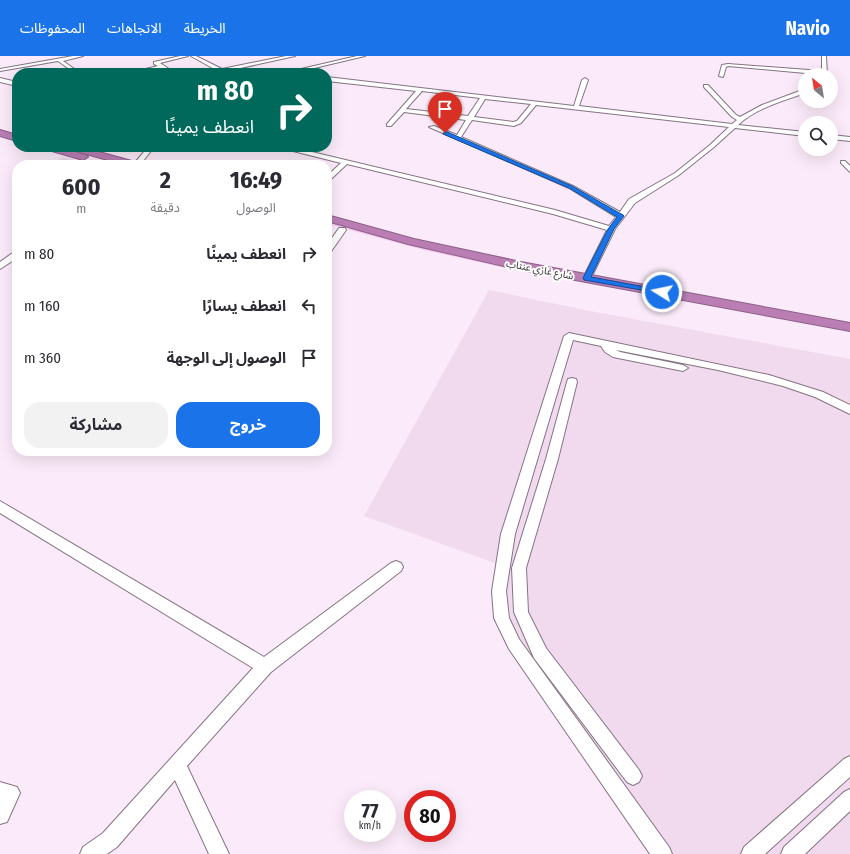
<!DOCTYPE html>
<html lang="ar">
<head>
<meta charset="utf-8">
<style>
	body { margin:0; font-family:"Fira Sans Condensed","Noto Sans Arabic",sans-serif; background:#f2f2f3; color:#2b2b33; direction:rtl; height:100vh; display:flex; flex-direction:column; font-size:15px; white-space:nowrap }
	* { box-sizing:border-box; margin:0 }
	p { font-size:13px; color:#7c7c81 }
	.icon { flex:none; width:22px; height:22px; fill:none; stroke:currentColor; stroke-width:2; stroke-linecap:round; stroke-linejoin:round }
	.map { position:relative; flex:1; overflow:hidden; direction:ltr }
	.drawer { position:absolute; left:12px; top:104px; width:320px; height:296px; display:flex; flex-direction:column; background:#fff; border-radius:16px; box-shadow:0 4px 16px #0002; direction:rtl }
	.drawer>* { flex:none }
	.guide { position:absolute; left:12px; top:12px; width:320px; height:84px; border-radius:16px; box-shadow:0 4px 16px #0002; direction:rtl; background:#00695c; color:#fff; overflow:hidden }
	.needle { width:26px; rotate:330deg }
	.tools { position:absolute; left:798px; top:12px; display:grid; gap:8px }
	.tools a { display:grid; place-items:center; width:40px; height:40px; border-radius:50%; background:#fff; box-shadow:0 4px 16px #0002; font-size:20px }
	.speed { position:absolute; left:344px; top:734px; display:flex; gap:8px; font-size:20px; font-weight:700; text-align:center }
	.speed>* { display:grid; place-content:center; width:52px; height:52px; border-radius:50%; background:#fff; box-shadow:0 4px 16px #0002; line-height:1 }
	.speed small { font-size:10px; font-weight:400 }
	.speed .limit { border:6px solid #d22; background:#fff; color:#111 }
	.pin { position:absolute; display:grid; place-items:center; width:34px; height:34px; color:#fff; margin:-41px -17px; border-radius:50% 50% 50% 0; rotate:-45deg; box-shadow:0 0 4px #0007 }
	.pin .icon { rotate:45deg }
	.me { position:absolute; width:44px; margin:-22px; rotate:280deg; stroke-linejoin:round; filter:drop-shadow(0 0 3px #0008) }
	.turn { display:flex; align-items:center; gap:14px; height:84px; padding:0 12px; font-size:18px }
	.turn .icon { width:52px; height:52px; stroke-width:2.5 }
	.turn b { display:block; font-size:28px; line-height:34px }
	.eta { display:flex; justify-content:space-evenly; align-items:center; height:68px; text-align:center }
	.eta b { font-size:24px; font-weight:700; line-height:28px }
	.action { display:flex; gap:8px; margin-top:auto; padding:8px 12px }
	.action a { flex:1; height:46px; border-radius:16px; background:#1a73e8; color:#fff; font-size:16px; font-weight:700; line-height:46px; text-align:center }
	.action a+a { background:#f2f2f3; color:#2b2b33 }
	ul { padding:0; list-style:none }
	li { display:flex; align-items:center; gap:12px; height:52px; padding:0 12px }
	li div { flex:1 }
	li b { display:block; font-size:15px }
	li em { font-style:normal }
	header { display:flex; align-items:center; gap:24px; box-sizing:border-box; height:56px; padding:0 20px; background:#1a73e8; color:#fff }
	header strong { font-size:19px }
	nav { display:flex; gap:22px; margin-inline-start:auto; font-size:14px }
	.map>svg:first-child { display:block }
	.built { fill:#f1daee }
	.green { fill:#facef5 }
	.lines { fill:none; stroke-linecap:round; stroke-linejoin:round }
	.minor-casing { stroke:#847482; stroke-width:2 }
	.highway-casing { stroke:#8b6287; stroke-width:2 }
	.minor { fill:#fff; fill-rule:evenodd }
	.highway { fill:#ba7eb4; fill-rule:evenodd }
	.route { fill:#1a73e8; stroke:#114b97 }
	.labels { text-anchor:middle; stroke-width:4; stroke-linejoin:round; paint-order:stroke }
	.far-street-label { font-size:10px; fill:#352e34; stroke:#fff }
</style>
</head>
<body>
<header>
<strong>Navio</strong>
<nav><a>الخريطة</a><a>الاتجاهات</a><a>المحفوظات</a></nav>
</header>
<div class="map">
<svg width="850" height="798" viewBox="0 0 850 798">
	<rect width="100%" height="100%" fill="#fbeaf9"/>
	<!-- built -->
	<g class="built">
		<path d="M63,101L93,109H49Z"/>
		<path d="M489,234L590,255L850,303V798H666L514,588L503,510L364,460Z"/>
	</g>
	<!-- green -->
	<path class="green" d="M327,166L431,194L810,267L506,212L427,195L327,168Z"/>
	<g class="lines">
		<defs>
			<g id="minor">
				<path d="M73,0H83L63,5L80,17H75L58,5L0,15V13Z"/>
				<path d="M180,0H188L160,7L175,17H169L162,13L139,17H129L158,10L154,8V6Z"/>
				<path d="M191,0H196L222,13L286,0H295L218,17H209L216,14Z"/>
				<path d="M357,0H365L293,17H284Z"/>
				<path d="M822,0H826L827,19L728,10L726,11L723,21L719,20L722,9L728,8L822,15Z"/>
				<path d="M327,21L574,50L582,24L585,22L588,24L579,50L732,68L737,64L732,61L704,31V29H708L736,59L740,61L762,49L805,33V37C783,45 756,52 738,69L805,76V80L735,72L714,91L679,119L635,147L615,173L591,222L587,225L583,222L607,174L553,158L347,108L329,125L327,126V120L341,107L281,92L280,91H291L555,154L609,170L616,161L569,132L429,71L434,70L457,79L466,64L404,56L391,70H387V68L416,35L327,25ZM422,35L480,42L468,60L406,53ZM485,43L531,48L517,65L513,66L474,61ZM536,49L729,71L710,89L675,117L629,143L620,156L573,130L461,81L472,64L514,70L521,67Z"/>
				<path d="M0,22L17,26V30L0,26Z"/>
				<path d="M831,79L850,81V85L831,83Z"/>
				<path d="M148,91H154L140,109H133Z"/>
				<path d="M841,105H845L850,110V116L841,107Z"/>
				<path d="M339,172H345L346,174L330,197H327V189Z"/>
				<path d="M14,196H17V202L0,213V206Z"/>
				<path d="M569,277L769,319L823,336L850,349V358L815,341L783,330L718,314L616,294L620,296L683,309L688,312L683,315L613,301L605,296L601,290L573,284L515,478L506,535L509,562L519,583L669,791L672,798H650L509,593L494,562L492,535L501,478L564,280Z"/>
				<path d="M572,322L576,323L577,326L558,403L526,512L528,556L546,592L639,714L642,720L639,726L633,729L627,726L534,602L514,556L512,512L546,403L567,326L568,323Z"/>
				<path d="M0,445L264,601L391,507L396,505L401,507L403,511L401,515L271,616L187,710L229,798H209L175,724L117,791L107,798H80L83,791L103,777L253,612L0,457Z"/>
				<path d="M850,700V721L765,798H741L744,791L844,703Z"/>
				<path d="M0,726L17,731L20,737L7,766L0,768Z"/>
				<path d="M850,733V755L805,798H781L784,791L844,736Z"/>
			</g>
			<g id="highway">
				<path d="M0,74L17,79V85L0,80Z"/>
				<path d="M44,91H58L86,99L88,101L83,104L45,93Z"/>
				<path d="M67,91H81L139,107L141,109H126L68,93Z"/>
				<path d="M327,159L414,183L521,206L850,267V275L521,214L408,188L327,165Z"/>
			</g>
		</defs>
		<!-- minor casing -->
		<use href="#minor" class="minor-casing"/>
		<!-- highway casing -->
		<use href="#highway" class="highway-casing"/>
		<!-- minor -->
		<use href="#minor" class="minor"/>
		<!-- highway -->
		<use href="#highway" class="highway"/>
	</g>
	<!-- route -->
	<path class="route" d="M445,75L572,130L623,159L624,160L614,173L591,221L662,234L664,235V238L584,224L583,222L608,173L617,161L569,132L443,78Z"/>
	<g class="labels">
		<!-- far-street labels -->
		<g class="far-street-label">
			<text transform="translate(540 213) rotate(11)" y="4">شارع غازي عنتاب</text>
		</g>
	</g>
</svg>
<div class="tools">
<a><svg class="needle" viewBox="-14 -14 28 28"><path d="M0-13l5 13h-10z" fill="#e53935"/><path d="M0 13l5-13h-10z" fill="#7c7c81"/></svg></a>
<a><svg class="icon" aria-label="search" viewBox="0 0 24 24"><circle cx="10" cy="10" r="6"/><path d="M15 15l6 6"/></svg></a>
</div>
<div class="speed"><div>77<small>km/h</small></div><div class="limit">80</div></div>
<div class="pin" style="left:445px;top:77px;background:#d93025"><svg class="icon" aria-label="arrive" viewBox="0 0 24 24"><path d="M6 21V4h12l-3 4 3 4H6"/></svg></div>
<svg class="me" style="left:662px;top:236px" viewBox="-20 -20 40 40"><circle r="17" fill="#1a73e8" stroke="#fff" stroke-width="3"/><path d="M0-11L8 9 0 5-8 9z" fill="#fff"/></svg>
<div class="guide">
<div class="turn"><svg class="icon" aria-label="right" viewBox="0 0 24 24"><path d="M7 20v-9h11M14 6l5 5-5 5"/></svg><div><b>80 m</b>انعطف يمينًا</div></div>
</div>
<section class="drawer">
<div class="eta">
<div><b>16:49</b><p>الوصول</p></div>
<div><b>2</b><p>دقيقة</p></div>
<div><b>600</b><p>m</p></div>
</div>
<ul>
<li><svg class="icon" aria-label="right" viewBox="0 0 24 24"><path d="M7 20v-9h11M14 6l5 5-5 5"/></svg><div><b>انعطف يمينًا</b></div><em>80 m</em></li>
<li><svg class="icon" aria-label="left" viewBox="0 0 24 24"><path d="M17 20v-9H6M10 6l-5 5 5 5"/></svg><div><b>انعطف يسارًا</b></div><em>160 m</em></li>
<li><svg class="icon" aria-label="arrive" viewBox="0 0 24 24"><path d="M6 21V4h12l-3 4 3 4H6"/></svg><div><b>الوصول إلى الوجهة</b></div><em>360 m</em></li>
</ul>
<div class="action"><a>خروج</a><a>مشاركة</a></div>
</section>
</div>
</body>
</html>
